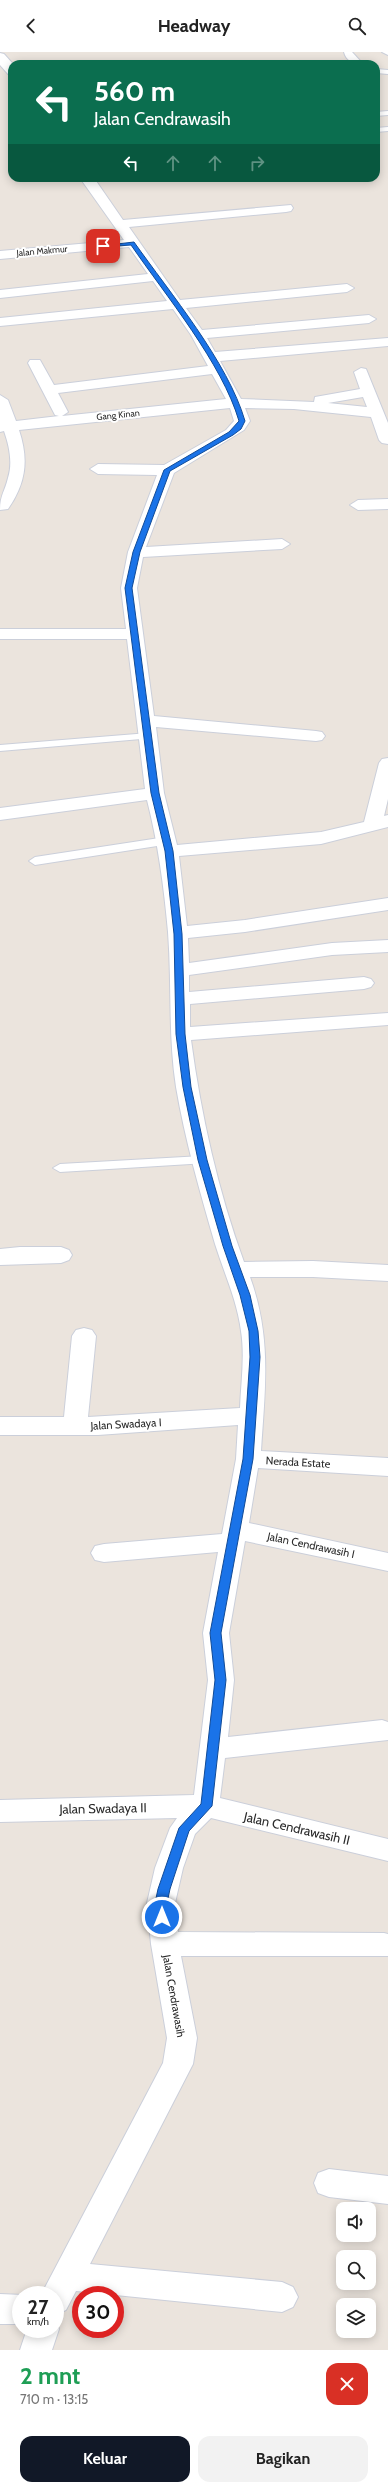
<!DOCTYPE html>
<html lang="id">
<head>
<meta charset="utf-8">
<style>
	body { margin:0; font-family:Cabin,sans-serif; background:#f2f2f2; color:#222; height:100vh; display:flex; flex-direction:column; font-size:15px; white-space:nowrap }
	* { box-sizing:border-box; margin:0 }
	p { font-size:13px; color:#767676 }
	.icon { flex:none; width:22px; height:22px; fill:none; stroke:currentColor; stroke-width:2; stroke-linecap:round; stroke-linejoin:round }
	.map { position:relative; height:2298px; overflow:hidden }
	.panel { display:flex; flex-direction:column; background:#fff; flex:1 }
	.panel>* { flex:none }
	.guide { position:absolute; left:8px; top:8px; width:372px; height:122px; border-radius:12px; box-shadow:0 2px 10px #0003; background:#0b6e4f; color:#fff; overflow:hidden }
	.buttons { position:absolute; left:336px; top:2150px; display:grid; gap:8px }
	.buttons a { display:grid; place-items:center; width:40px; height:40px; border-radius:8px; background:#fff; box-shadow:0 2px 10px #0003; font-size:20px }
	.speed { position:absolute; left:12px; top:2234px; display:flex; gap:8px; font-size:20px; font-weight:700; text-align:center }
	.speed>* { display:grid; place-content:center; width:52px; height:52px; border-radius:50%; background:#fff; box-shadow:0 2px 10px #0003; line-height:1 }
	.speed small { font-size:10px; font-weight:400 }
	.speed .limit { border:6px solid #d22; background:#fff; color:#111 }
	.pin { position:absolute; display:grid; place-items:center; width:34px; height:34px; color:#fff; margin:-17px; border-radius:8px; box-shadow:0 2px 6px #0006 }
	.me { position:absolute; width:44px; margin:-22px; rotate:0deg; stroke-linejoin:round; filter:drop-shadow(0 0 3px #0008) }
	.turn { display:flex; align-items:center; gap:14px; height:84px; padding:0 20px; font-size:18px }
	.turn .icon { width:52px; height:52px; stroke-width:2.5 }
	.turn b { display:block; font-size:28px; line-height:34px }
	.lanes { display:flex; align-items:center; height:38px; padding:0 20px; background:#0003; justify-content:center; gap:20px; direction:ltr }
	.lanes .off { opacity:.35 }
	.round { display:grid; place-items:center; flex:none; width:42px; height:42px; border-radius:12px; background:#f2f2f2 }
	.overview { display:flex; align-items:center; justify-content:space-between; height:68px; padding:0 20px }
	h1 { font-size:24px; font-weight:700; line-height:30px; color:#1e9e55 }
	.cta { display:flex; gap:8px; margin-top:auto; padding:8px 20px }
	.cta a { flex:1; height:46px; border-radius:12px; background:#111827; color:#fff; font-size:16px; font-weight:700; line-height:46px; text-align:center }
	.cta a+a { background:#f2f2f2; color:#222 }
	header { display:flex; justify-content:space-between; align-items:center; height:52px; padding:0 20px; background:#fff; font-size:18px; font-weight:700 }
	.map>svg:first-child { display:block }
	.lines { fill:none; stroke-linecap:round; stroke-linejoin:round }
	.service-casing { stroke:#cbcfda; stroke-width:2 }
	.minor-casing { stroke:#cbcfda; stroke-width:2 }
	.service { fill:#fff; fill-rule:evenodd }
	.minor { fill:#fff; fill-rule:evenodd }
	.route { fill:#1a73e8; stroke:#114b97 }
	.labels { text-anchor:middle; stroke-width:4; stroke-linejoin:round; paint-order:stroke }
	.far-street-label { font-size:9px; fill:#2a2a2a; stroke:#fff }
	.street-label { font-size:11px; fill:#2a2a2a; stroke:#fff }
	.near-street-label { font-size:13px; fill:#2a2a2a; stroke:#fff }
</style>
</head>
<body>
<header><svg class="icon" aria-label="back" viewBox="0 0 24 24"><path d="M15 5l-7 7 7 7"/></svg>Headway<svg class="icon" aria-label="search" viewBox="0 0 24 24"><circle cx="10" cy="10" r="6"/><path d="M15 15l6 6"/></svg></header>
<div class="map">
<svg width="388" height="2298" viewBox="0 0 388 2298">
	<rect width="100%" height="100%" fill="#ebe4dd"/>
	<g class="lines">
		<defs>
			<g id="service">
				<path d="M344,0H352L363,12C354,12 346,9 344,0Z"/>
				<path d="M382,0H388V3Z"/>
				<path d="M376,17L388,18V22L376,21Z"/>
				<path d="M388,59V63L376,64V60Z"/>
				<path d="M388,75V79L376,80V76Z"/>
				<path d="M149,681L153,682V686L0,699V693Z"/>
				<path d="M166,785L170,786L172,789L170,792L35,813L29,809L35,805Z"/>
				<path d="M202,1104L207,1105L209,1108L207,1111L60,1120L53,1116L60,1112Z"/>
			</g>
			<g id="minor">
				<path d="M0,1L4,2L13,12L12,23L8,22L0,13Z"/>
				<path d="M80,126H94L123,168L291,153L293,156L291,159L286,160L129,175L180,248L347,232L354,236L347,240L186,256L202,278L369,263L376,267L369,271L207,286L215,300L388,286V294L220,309L241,347L314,350L315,345L360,337L354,320L361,316L366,317L388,371V392L382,391L379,388L371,365L294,357L245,356L250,369L244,378L174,421L146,495L282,487L290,492L282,497L143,505L137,536L154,664L316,679L322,680L325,684L322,688L316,689L156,675L164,741L177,793L321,780L364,770L379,711L382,707L388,706V747L384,764L388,763V775L321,792L179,804L187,874L245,868L388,846V858L245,880L188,886L189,911L332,891L388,888V900L332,903L189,923V940L364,925L371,927L374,931L371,935L364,937L190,952V975L388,961V973L191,988C201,1063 218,1139 244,1210L313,1209L388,1213V1229L313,1225H250C272,1286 265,1336 261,1399L388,1406V1424L258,1416L249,1471L388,1501V1519L245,1489L229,1581L234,1628L228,1685L382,1668L388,1670V1688L225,1706L220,1746L388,1787V1809L211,1766L195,1782L183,1816L175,1851L178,1880L384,1881L388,1882V1904H181L197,1986L193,2012L90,2212L282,2230L293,2235L298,2245L293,2255L282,2260L76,2239L66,2258L55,2263V2243H41L163,2011L167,1986L151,1892L147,1851L155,1816L170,1776L177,1766L0,1770V1748L194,1743L208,1628L203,1581L218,1500L104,1510L95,1508L91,1501L95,1494L104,1492L222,1482L236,1407L238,1373L98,1383H0V1365H64L72,1284L76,1278L84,1276L92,1278L96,1284L88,1365L240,1356C241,1331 245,1304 241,1279C237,1248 224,1221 215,1192C200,1140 185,1088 176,1035C168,983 172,932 168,880C164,835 158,791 147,748L0,768V756L145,737L127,587H0V577H126L121,536L128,500L157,423L98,422L90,417L98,412L164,413L226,378L234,369L230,356L19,378C29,408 26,431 8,457L0,458C0,443 5,439 8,426C13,411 9,393 4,379L0,380V343L8,348L16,369L59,364L55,363L28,311L30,308H40L54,333L208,314L191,283L173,257L0,274V266L167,249L153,229L0,246V238L148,222L129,195L0,207V199L124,188ZM212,322L226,347L62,364L68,360L58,341ZM363,345L367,355L328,351Z"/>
				<path d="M388,447V457L358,458L350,453L358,448Z"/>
				<path d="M20,1195H61L69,1198L72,1203L69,1208L61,1211L0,1213V1197Z"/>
				<path d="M329,2117L388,2124V2152L329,2145L318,2141L314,2131L318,2121Z"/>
				<path d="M0,2242L23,2243H21V2272H0Z"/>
				<path d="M55,2268L59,2277L52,2298H20L27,2277H55Z"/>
			</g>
		</defs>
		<!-- service casing -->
		<use href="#service" class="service-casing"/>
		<!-- minor casing -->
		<use href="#minor" class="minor-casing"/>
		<!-- service -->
		<use href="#service" class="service"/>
		<!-- minor -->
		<use href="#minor" class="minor"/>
	</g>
	<!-- route -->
	<path class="route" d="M134,190C170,241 228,310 245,369L241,377L233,383L170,419L140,500L132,536L159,741L173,799L182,882L185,982L191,1035L207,1108L232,1194L250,1243L258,1279L260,1305L253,1407L221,1581L226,1628L212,1754L189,1779L170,1837L167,1851L168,1865L162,1870L156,1865L155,1851L158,1837L179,1776L201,1752L215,1628L210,1581L243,1407L250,1305L249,1279L240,1243L223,1194L198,1108L183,1035L176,982L174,882L165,799L151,741L125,536L133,500L164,418L229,380L239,369C222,311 166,244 131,193L103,195L100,194Z"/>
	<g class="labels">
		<!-- far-street labels -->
		<g class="far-street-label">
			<text transform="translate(42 199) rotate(-5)" y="3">Jalan Makmur</text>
			<text transform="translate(118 363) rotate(-6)" y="3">Gang Kinan</text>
		</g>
		<!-- street labels -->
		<g class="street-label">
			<text transform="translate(126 1372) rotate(-3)" y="4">Jalan Swadaya I</text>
			<text transform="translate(298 1410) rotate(3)" y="4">Nerada Estate</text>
			<text transform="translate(311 1493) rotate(12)" y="4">Jalan Cendrawasih I</text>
			<text transform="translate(174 1944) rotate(80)" y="4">Jalan Cendrawasih</text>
		</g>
		<!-- near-street labels -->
		<g class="near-street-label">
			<text transform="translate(103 1756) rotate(-1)" y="5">Jalan Swadaya II</text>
			<text transform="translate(297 1776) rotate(13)" y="5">Jalan Cendrawasih II</text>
		</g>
	</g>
</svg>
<div class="buttons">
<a><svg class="icon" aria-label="sound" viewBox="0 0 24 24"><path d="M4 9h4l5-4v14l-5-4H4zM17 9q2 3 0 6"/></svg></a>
<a><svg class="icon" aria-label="search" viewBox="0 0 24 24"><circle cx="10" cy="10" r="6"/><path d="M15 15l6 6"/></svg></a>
<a><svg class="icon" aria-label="layers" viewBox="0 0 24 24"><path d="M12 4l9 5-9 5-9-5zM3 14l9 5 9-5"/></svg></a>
</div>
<div class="speed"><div>27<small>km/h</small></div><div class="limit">30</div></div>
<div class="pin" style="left:103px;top:194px;background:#d93025"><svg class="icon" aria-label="arrive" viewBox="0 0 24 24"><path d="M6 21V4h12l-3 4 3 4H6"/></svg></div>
<svg class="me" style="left:162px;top:1865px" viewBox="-20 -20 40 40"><circle r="17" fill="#1a73e8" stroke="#fff" stroke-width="3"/><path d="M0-11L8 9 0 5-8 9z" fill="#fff"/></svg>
<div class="guide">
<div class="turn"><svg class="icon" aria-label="left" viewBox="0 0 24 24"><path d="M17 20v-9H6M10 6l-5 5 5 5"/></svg><div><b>560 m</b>Jalan Cendrawasih</div></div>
<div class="lanes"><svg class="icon" aria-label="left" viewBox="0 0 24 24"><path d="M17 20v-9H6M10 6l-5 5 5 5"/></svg><svg class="icon off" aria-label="ahead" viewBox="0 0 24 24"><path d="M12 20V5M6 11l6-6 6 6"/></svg><svg class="icon off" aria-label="ahead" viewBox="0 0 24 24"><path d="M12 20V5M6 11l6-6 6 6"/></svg><svg class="icon off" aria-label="right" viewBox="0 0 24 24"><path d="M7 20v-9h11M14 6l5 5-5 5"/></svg></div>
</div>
</div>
<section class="panel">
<div class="overview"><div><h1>2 mnt</h1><p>710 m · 13:15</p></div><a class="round" style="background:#d93025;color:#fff"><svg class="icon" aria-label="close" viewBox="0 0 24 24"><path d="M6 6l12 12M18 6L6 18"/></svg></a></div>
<div class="cta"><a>Keluar</a><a>Bagikan</a></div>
</section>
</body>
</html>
